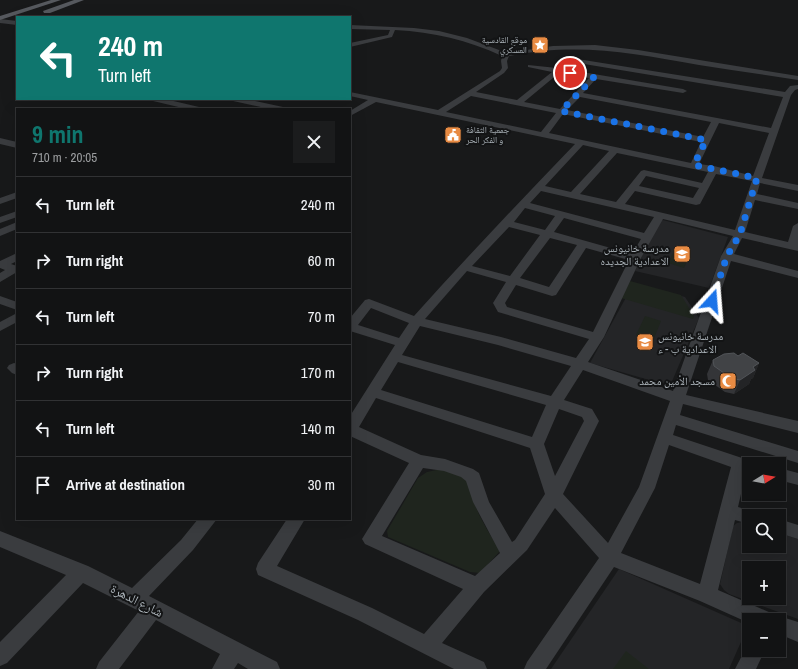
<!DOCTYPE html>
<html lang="en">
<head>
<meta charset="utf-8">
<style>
	body { margin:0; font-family:"Archivo Narrow","Noto Naskh Arabic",sans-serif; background:#1b1c1d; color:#f1f3f6; height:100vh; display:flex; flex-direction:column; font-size:15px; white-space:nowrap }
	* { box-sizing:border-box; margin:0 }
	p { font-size:13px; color:#9c9ea0 }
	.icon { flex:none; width:22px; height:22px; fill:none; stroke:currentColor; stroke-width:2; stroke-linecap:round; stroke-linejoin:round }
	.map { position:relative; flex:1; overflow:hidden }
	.side { position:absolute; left:16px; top:108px; width:335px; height:412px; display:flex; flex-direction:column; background:#121314; border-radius:0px; box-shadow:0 4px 16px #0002,0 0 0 1px #313234 }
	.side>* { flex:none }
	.hud { position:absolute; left:16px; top:16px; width:335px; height:84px; border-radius:0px; box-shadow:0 4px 16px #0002,0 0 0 1px #313234; background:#0f766e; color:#fff; overflow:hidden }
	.needle { width:26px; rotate:79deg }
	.buttons { position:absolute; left:742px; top:457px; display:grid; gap:8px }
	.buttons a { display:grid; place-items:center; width:44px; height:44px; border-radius:0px; background:#121314; box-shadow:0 4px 16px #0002,0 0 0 1px #313234; font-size:20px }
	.pin { position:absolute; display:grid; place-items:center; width:34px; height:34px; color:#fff; margin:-17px; border:2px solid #fff; border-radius:50%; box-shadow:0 1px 4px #0007 }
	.me { position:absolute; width:44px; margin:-22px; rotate:19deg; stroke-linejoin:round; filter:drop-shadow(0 0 3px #0008) }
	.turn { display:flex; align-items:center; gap:14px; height:84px; padding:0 16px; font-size:18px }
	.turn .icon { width:52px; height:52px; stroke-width:2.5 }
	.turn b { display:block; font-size:28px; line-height:34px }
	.round { display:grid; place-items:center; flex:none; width:42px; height:42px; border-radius:0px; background:#1b1c1d }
	.overview { display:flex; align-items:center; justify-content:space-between; height:68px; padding:0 16px }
	h1 { font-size:24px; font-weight:700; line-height:30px; color:#0f766e }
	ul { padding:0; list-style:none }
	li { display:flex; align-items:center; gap:12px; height:56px; padding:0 16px; border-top:1px solid #313234 }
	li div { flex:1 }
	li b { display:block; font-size:15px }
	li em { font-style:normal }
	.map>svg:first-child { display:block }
	.built { fill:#242527; fill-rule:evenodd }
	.green { fill:#1f251e }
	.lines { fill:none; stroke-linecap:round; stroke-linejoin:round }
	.minor { fill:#3a3c3f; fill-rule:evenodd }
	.major { fill:#56595e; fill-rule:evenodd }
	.wall { fill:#343538 }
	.shaded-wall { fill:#232426 }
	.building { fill:#414346; stroke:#515458 }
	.route { stroke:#1a73e8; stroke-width:7; stroke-dasharray:0 12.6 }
	.labels { text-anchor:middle; stroke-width:4; stroke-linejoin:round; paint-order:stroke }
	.far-poi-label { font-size:9px; fill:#abb3b9; stroke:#131415; text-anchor:end }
	.poi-label { font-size:11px; fill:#abb3b9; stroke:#131415; text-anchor:end }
	.near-street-label { font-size:13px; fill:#abb3b9; stroke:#131415 }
</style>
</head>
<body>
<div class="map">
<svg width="798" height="669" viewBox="0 0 798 669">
	<rect width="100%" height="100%" fill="#18191a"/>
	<!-- built -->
	<g class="built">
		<path d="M659,219L728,237L709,288L635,271Z"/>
		<path d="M634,283L685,297L699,318L670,386L590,363Z"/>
		<path d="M742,522L749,524V546H779V533L798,539V619L729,594L724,590L720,584L733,526L737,523ZM749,568H779V598H749Z"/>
		<path d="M619,569L748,626L729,669H551Z"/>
	</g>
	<!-- green -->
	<g class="green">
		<path d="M674,251L690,255L684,268L668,263Z"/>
		<path d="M630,281L681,295L694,316L693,319L621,298Z"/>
		<path d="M645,316L661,321L653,341L636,335Z"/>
		<path d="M441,469L466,478C471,487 472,498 476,507C482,523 492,537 500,551L480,573L470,572L388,537L387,531L418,478L427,472Z"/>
		<path d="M626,651L649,669H613Z"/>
	</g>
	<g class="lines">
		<!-- minor -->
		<g class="minor">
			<path d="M0,19L17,21V25L0,23Z"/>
			<path d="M350,25L414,28L439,31L467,38L507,53L553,46L595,45L638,50L798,76V80C765,75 732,70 699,65C631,53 578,42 509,56L507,61L508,68L504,73L476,92L517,100L552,72L528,67V65L557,68L571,58L785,92L790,86L798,85V89L795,90L791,95L762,178L798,185V191L760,183L757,194L798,203V209L755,200L745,232L788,242L793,226L798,223V251L742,238L734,254L798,271V278L731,261L686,395L798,421V433L683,404L680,415L798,451V463L676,425L673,435L754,462L755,464H749V472H746L738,507L755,512L757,516H749V524L735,520L718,590L771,613L773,618L779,616L798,622V642L779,634V620H749V623L700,601L614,567L546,669H524L527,662L599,558L555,508L527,550L484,592L442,643L484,662L487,669H454L358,620L258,575L256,569L258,563L287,519H305L277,566L372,608L424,634L463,589L365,544L362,539L409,463L350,436V416L395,345L350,331V318L365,300L369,299L414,316C467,257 521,200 575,144L376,102L350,116V111L368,100L350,96V92L438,110L500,71L502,68L501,61L502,56C467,40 434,32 395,30L392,37L350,47V43L388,35L390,30L350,29ZM572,62L783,97L771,128L583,93L596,79L683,93L687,91L683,89L564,69ZM559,73L589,78L560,109L524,102ZM471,96L556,113L541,132L446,112ZM580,97L711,122L703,137L567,110ZM563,114L701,142L691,163L549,133ZM719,123L769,133L753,176L714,166L699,164ZM583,145L609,151L571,192L545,186ZM617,153L708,172L702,183L644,170L641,171L616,202L580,194ZM716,174L752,181L735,230L625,204L635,191L696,205L700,204ZM646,176L699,188L693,198L639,186ZM541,191L654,217L644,233L530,203ZM525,208L555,216L545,230L514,222ZM564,218L641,239L632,254L554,232ZM663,219L733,236L721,256L673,391L588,362L604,337L641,258ZM509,227L540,235L510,276L472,266ZM550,238L577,245L549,287L520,278ZM586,248L629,260L593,332L507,307L505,303L516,285L552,296L556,295ZM467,271L506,282L493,303L498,312L589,339L576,358L501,337L425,319ZM371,308L409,323L399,338L358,325ZM420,326L498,345L571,366L551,396L402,355ZM398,362L546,405L532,437L381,390ZM583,370L670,401L639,487L608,543L563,494L599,421L592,409L564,400ZM376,398L530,448L545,494L515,540L512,542L489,502L479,473L473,469L445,459L421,455L359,427ZM559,409L582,417L584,421L555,476L544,444ZM669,445L731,467L700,584L621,553L655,488ZM423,468L444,471L461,477L466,481L473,502L500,553L475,576L382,536Z"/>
			<path d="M152,99H165L199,107L200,109H187L153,101Z"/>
			<path d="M232,99H246L283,107L284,109H270L233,101Z"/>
			<path d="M0,138L17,142V148L0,144Z"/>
			<path d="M17,192V198L0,204V198Z"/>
			<path d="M17,211V217L0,223V217Z"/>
			<path d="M17,222V229L0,236V229Z"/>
			<path d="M17,253V261L11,264L17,266V272L0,282V273L5,270L0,268V261Z"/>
			<path d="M0,296L17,302V310L0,304Z"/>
			<path d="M17,313V322L0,331V322Z"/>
			<path d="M14,363L17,364V375L12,373L7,368L9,365Z"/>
			<path d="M779,468L798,473V485L779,480Z"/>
			<path d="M198,519H217L193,550L149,596L277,662L280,669H248L238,663L234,669H212L220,654L156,620L119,669H96L99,662L139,611L83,583L7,663L0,666V642L66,575L0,547V531L88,566L132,588L181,540Z"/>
			<path d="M779,519L798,525V539L779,533Z"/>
			<path d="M749,642V650H765L756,669H735Z"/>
		</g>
		<!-- major -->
		<g class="major">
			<path d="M51,0H61L0,20V16Z"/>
			<path d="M74,0H84L50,13H44L43,11Z"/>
		</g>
	</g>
	<!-- wall -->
	<path class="wall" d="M738,356L759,363L753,378L751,379L749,384L734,394L725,392L708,380L707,374L713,360Z"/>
	<!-- shaded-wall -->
	<path class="shaded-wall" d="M759,363L753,378L751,379L749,384L734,394L740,380L753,367Z"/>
	<!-- building -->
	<path class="building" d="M734,353L738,356L743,353L759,363L753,367L755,370L740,380L731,378L714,366L713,360L724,354Z"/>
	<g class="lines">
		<!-- route -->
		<path class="route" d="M570,73L594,77L561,111L706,140L694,165L757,178L740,234L727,256L712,301"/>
	</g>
	<!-- icons -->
	<defs>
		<symbol id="sight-square" viewBox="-11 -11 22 22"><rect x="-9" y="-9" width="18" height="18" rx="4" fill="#e88b43" stroke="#131415"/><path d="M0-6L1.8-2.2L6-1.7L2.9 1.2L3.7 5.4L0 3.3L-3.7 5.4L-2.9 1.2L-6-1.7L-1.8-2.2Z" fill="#fff"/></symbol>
		<symbol id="civic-square" viewBox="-11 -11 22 22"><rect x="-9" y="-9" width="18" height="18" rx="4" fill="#e88b43" stroke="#131415"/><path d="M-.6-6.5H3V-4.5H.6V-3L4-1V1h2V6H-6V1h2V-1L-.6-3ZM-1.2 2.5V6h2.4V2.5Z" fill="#fff"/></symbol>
		<symbol id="school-square" viewBox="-11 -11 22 22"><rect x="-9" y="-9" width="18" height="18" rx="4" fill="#e88b43" stroke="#131415"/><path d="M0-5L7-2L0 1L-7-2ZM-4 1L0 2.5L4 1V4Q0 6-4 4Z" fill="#fff"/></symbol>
		<symbol id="mosque-square" viewBox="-11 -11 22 22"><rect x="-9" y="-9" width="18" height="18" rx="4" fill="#e88b43" stroke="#131415"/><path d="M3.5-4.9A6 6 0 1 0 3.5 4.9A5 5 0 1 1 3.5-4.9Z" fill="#fff"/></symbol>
	</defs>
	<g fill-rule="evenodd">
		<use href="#sight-square" x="530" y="35" width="20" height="20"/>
		<use href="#civic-square" x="443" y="125" width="20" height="20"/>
		<use href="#school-square" x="672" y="244" width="20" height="20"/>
		<use href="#school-square" x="635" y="332" width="20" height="20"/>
		<use href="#mosque-square" x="718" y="371" width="20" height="20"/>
	</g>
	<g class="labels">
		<!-- far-poi labels -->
		<g class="far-poi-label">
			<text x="527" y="43">موقع القادسية<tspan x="527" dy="10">العسكري</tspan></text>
			<text x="466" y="133" text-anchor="start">جمعية الثقافة<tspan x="466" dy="10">و الفكر الحر</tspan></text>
		</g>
		<!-- poi labels -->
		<g class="poi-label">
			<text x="669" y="252">مدرسة خانيونس<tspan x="669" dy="13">الاعدادية الجديده</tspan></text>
			<text x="658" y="340" text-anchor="start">مدرسة خانيونس<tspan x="658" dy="13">الاعدادية ب - ء</tspan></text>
			<text x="715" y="385">مسجد الأمين محمد</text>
		</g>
		<!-- near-street labels -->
		<g class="near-street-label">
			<text transform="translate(137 600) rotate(27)" y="5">شارع الدهرة</text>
		</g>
	</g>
</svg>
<div class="buttons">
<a><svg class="needle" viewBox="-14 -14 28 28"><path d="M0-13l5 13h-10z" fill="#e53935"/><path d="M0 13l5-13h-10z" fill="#9c9ea0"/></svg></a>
<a><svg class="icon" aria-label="search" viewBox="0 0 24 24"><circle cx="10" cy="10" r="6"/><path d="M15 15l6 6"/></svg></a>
<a>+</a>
<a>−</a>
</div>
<div class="pin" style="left:570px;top:73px;background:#d93025"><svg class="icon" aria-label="arrive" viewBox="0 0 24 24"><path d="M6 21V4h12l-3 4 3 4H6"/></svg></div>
<svg class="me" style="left:712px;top:301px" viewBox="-20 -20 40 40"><path d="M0-17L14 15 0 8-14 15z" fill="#1a73e8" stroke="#fff" stroke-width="4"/></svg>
<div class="hud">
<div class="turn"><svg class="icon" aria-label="left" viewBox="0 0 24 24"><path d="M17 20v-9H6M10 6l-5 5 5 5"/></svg><div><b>240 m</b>Turn left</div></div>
</div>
<section class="side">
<div class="overview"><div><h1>9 min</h1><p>710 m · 20:05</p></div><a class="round"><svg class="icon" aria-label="close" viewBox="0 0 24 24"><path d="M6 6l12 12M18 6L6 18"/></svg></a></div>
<ul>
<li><svg class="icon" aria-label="left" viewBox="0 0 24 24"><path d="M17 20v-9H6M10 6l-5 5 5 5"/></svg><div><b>Turn left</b></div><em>240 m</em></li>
<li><svg class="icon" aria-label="right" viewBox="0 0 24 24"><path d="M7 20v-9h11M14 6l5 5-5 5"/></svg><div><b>Turn right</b></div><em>60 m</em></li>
<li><svg class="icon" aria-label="left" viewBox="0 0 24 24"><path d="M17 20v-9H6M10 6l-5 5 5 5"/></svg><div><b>Turn left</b></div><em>70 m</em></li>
<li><svg class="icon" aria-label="right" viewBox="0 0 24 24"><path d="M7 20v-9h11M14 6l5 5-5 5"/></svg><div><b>Turn right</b></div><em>170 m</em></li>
<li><svg class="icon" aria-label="left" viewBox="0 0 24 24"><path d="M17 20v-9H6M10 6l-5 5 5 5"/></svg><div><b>Turn left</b></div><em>140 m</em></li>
<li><svg class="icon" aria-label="arrive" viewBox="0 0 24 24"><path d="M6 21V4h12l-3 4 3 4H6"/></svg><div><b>Arrive at destination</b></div><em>30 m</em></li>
</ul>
</section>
</div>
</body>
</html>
